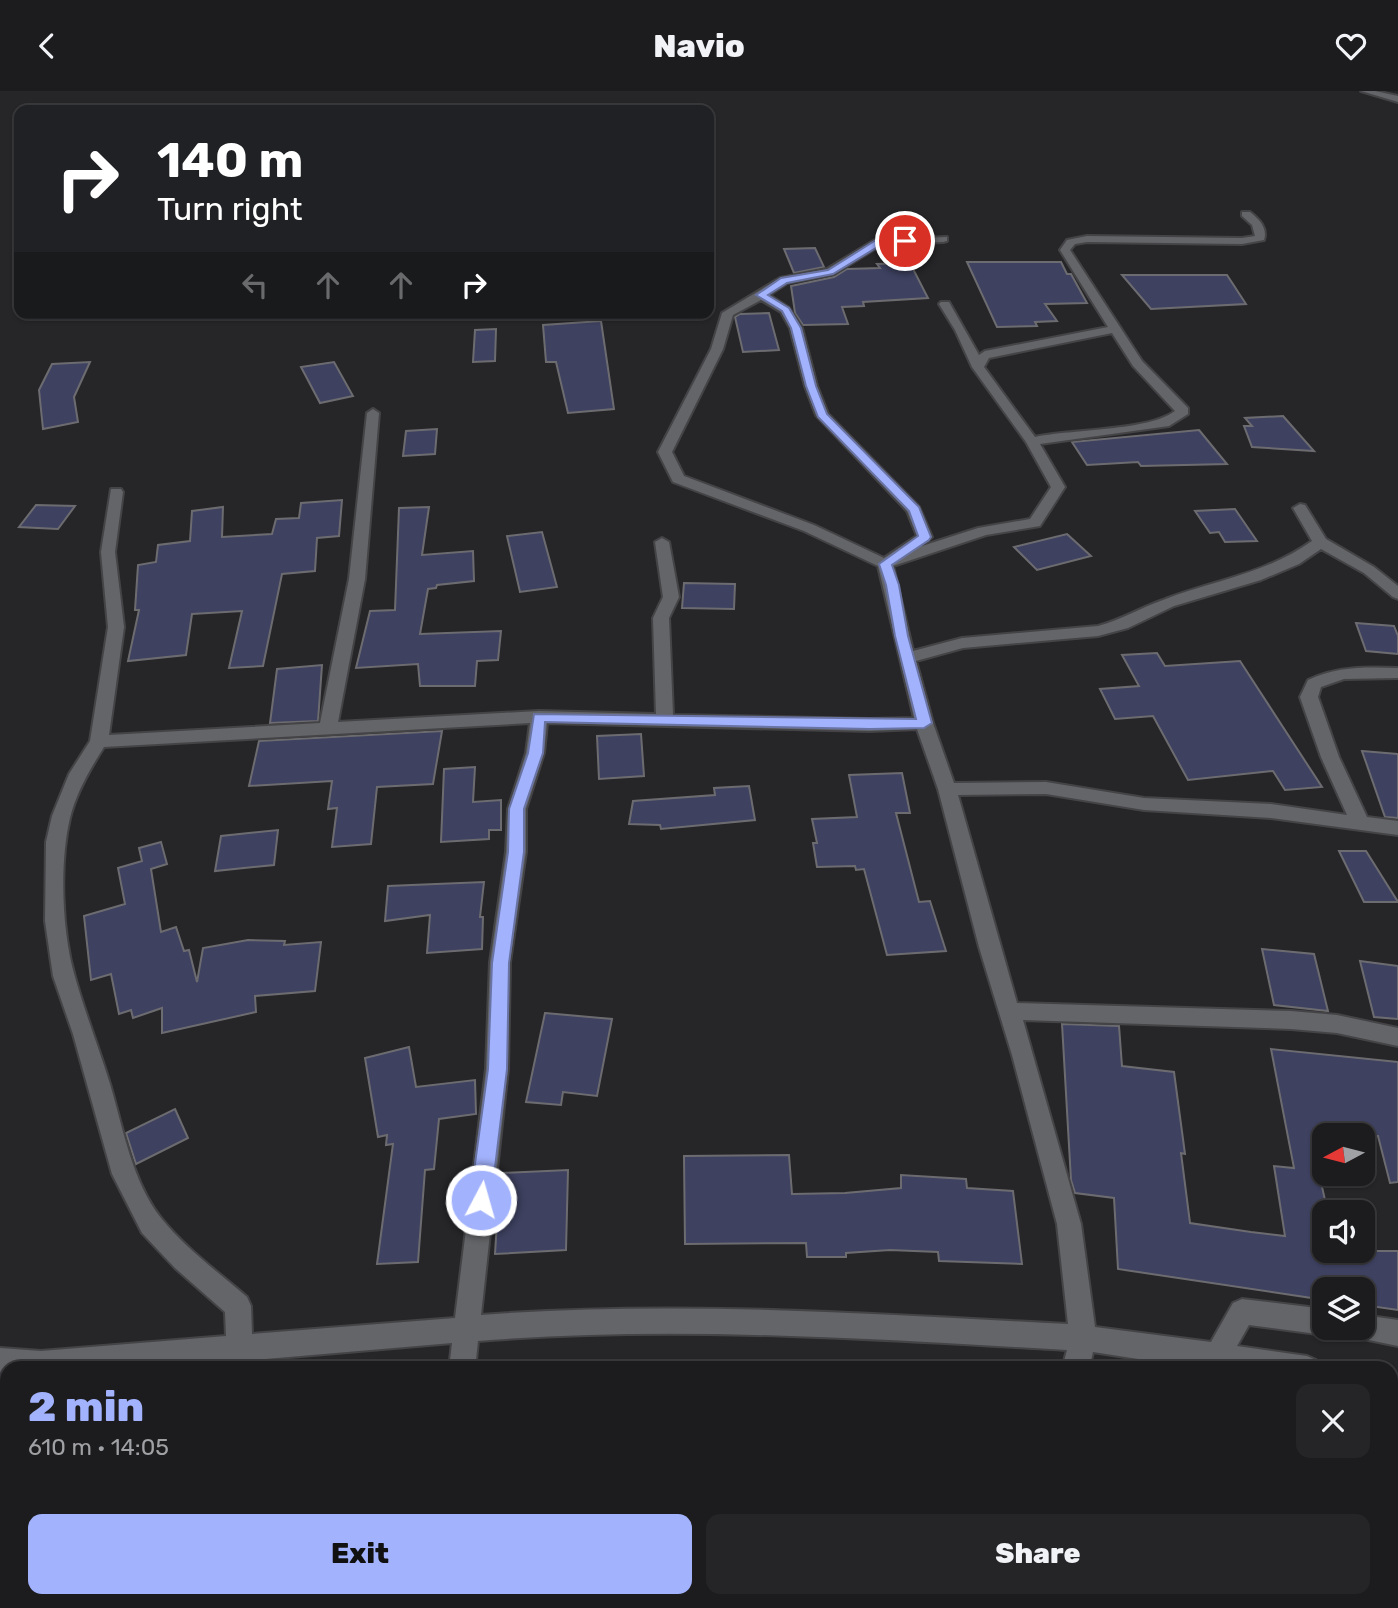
<!DOCTYPE html>
<html lang="en">
<head>
<meta charset="utf-8">
<style>
	body { margin:0; font-family:Rubik,sans-serif; background:#252528; color:#f1f3f6; height:100vh; display:flex; flex-direction:column; font-size:26px; white-space:nowrap }
	* { box-sizing:border-box; margin:0 }
	p { font-size:23px; color:#a0a1a4 }
	.icon { flex:none; width:38px; height:38px; fill:none; stroke:currentColor; stroke-width:2; stroke-linecap:round; stroke-linejoin:round }
	.map { position:relative; flex:1; overflow:hidden }
	.details { position:absolute; left:0px; top:1270px; width:1398px; height:247px; display:flex; flex-direction:column; background:#1c1c1f; border-radius:21px 21px 0 0; box-shadow:0 2px 5px #0004,0 0 0 2px #3a3a3d }
	.details>* { flex:none }
	.guide { position:absolute; left:14px; top:14px; width:700px; height:214px; border-radius:14px; box-shadow:0 2px 5px #0004,0 0 0 2px #3a3a3d; background:#202124; color:#fff; overflow:hidden }
	.needle { width:46px; rotate:263deg }
	.fabs { position:absolute; left:1312px; top:1032px; display:grid; gap:14px }
	.fabs a { display:grid; place-items:center; width:63px; height:63px; border-radius:14px; background:#1c1c1f; box-shadow:0 2px 5px #0004,0 0 0 2px #3a3a3d; font-size:35px }
	.pin { position:absolute; display:grid; place-items:center; width:60px; height:60px; color:#fff; margin:-30px; border:4px solid #fff; border-radius:50%; box-shadow:0 2px 7px #0007 }
	.me { position:absolute; width:77px; margin:-38px; rotate:6deg; stroke-linejoin:round; filter:drop-shadow(0 0 5px #0008) }
	.turn { display:flex; align-items:center; gap:24px; height:147px; padding:0 28px; font-size:32px }
	.turn .icon { width:91px; height:91px; stroke-width:2.5 }
	.turn b { display:block; font-size:49px; line-height:60px }
	.lanes { display:flex; align-items:center; height:66px; padding:0 28px; background:#0003; justify-content:center; gap:35px; direction:ltr }
	.lanes .off { opacity:.35 }
	.round { display:grid; place-items:center; flex:none; width:74px; height:74px; border-radius:14px; background:#252528 }
	.summary { display:flex; align-items:center; justify-content:space-between; height:119px; padding:0 28px }
	h1 { font-size:42px; font-weight:800; line-height:52px; color:#a2b2fd }
	.button { display:flex; gap:14px; margin-top:auto; padding:14px 28px }
	.button a { flex:1; height:80px; border-radius:14px; background:#a2b2fd; color:#111; font-size:28px; font-weight:800; line-height:80px; text-align:center }
	.button a+a { background:#252528; color:#f1f3f6 }
	header { display:flex; justify-content:space-between; align-items:center; height:91px; padding:0 28px; background:#1c1c1f; font-size:32px; font-weight:800 }
	.map>svg:first-child { display:block }
	.building { fill:#3e4160; stroke:#6c6c70; stroke-width:2 }
	.lines { fill:none; stroke-linecap:round; stroke-linejoin:round }
	.minor-casing { stroke:#444447; stroke-width:4 }
	.tertiary-casing { stroke:#444447; stroke-width:4 }
	.minor { fill:#646568; fill-rule:evenodd }
	.tertiary { fill:#646568; fill-rule:evenodd }
	.route { fill:#a2b2fd; stroke:#6974a4; stroke-width:2 }
</style>
</head>
<body>
<header><svg class="icon" aria-label="back" viewBox="0 0 24 24"><path d="M15 5l-7 7 7 7"/></svg>Navio<svg class="icon" aria-label="heart" viewBox="0 0 24 24"><path d="M12 20l-8-8c-3-5 5-10 8-4 3-6 11-1 8 4z"/></svg></header>
<div class="map">
<svg width="1398" height="1517" viewBox="0 0 1398 1517">
	<rect width="100%" height="100%" fill="#262629"/>
	<!-- building -->
	<g class="building">
		<path d="M815,157L824,176L794,182L784,158Z"/>
		<path d="M967,171H1061L1067,183H1071L1087,212L1045,213L1057,230L1035,231L1037,235L997,236Z"/>
		<path d="M910,172L928,207L863,211L864,215L842,216L848,233L803,234L795,222L791,195L834,186L847,178L880,177L877,173Z"/>
		<path d="M1122,184H1227L1246,213L1151,218Z"/>
		<path d="M769,222L779,259L743,261L735,226L740,223Z"/>
		<path d="M601,230L614,318L568,322L556,271H546L543,234Z"/>
		<path d="M496,238L495,270L473,271L475,239Z"/>
		<path d="M90,271L74,306L78,331L43,338L39,299L52,273Z"/>
		<path d="M334,271L353,305L320,312L301,276Z"/>
		<path d="M1283,325L1314,360L1252,356L1244,335H1252L1245,327Z"/>
		<path d="M437,338L435,363L403,365L406,340Z"/>
		<path d="M1199,339L1227,373L1141,375L1138,371L1087,374L1072,351Z"/>
		<path d="M342,409L339,445L317,447L315,480L282,483L263,575L229,577L242,520L192,523L186,564L128,570L139,519H135L138,474L156,471L158,454L190,450L192,420L223,416L222,446L272,443L276,428L299,427L301,412Z"/>
		<path d="M36,414L75,415L58,438L19,436Z"/>
		<path d="M429,416L422,464L473,460L474,490L437,494L436,497L428,498L420,543L501,540L498,569L477,570L475,595H420L418,573L356,577L370,520L395,519L399,417Z"/>
		<path d="M1235,418L1257,450L1225,451L1219,441L1210,442L1195,420Z"/>
		<path d="M542,441L557,496L520,501L507,445Z"/>
		<path d="M1067,443L1091,465L1037,479L1014,456Z"/>
		<path d="M684,492L735,493L734,518L682,517Z"/>
		<path d="M1356,532L1394,535L1398,545V563L1366,560Z"/>
		<path d="M1157,562L1165,575L1240,570L1322,696L1285,699L1273,680L1188,689L1153,625L1115,628L1100,598L1139,595L1122,564Z"/>
		<path d="M322,574L318,630L270,632L277,578Z"/>
		<path d="M442,640L433,693L377,696L371,753L332,756L337,717L328,718L332,690L249,695L259,650Z"/>
		<path d="M641,643L644,685L599,688L597,645Z"/>
		<path d="M1362,660L1398,663V727L1385,726Z"/>
		<path d="M475,676L473,711L501,709V739H489V748L441,751L444,678Z"/>
		<path d="M902,682L910,722H896L919,811L930,810L946,860L887,864L864,778L856,779L855,775L817,776L813,752H817L812,728L857,726L849,684Z"/>
		<path d="M749,695L755,729L661,738L660,734L629,733L633,710L715,704L714,697Z"/>
		<path d="M278,739L274,774L215,780L221,745Z"/>
		<path d="M161,751L167,773L151,778L161,841L176,836L184,860L189,859L197,891L203,857L248,849L285,850L284,854L321,851L315,900L255,905L256,921L162,942V917L133,927L131,919L119,923L111,883L91,889L84,825L125,813L118,777L142,770L139,757Z"/>
		<path d="M1339,760H1366L1398,811H1364Z"/>
		<path d="M484,791L480,826H483L482,858L427,862L430,824L385,830L388,795Z"/>
		<path d="M1262,858L1314,863L1328,920L1274,914Z"/>
		<path d="M1360,870L1398,875V928L1374,926Z"/>
		<path d="M545,922L612,928L597,1005L563,1001L561,1014L526,1011Z"/>
		<path d="M1062,933L1119,935L1122,975L1174,981L1185,1063L1181,1062L1190,1132L1251,1141L1285,1145L1274,1075L1294,1077L1271,958L1398,971V1091L1390,1092L1378,1045H1325V1052L1312,1051L1325,1109V1160H1398V1219L1363,1214V1199H1325V1209L1118,1178L1114,1107L1075,1102L1071,1089Z"/>
		<path d="M409,956L416,996L475,989L476,1023L439,1028L434,1078L425,1079L418,1171L377,1173L393,1053L386,1054L387,1044L378,1046L365,967Z"/>
		<path d="M175,1018L188,1047L136,1073L126,1042Z"/>
		<path d="M789,1064L792,1103L845,1102L901,1097V1084L966,1088L967,1097L1013,1100L1022,1173L939,1170L938,1161L890,1159L846,1162V1166H807L806,1152L685,1153L684,1065Z"/>
		<path d="M568,1079L566,1159L495,1163L500,1082Z"/>
	</g>
	<g class="lines">
		<defs>
			<g id="minor">
				<path d="M1242,121H1250C1259,128 1268,137 1264,149L1242,153L1087,151L1075,153L1070,159L1142,270L1188,317V323L1169,335L1040,353L1065,396L1040,435L986,444L893,475L913,560L962,547L1098,535C1121,529 1140,517 1163,509C1214,489 1266,483 1312,450L1293,417L1300,413L1305,414L1326,448L1374,476L1398,495V508L1393,506L1364,482L1321,458L1299,473L1261,489L1174,515L1128,537L1098,545L963,557L916,570L933,632L954,692L1046,691L1144,707L1271,713L1347,724L1321,666L1300,606L1308,589C1337,575 1367,576 1398,577V587L1344,588L1321,596L1318,606L1339,666L1367,726L1398,730V744L1271,727L1144,719L1046,703L958,704L1017,912L1291,920L1337,924L1398,937V955L1337,942L1291,938L1023,929L1081,1133L1095,1236L1211,1251L1233,1212L1242,1208L1325,1218V1237H1335L1334,1240L1325,1244L1249,1234L1237,1255L1307,1265L1316,1269L1320,1278H1203L1093,1261L1089,1278H1062L1067,1259C870,1248 675,1234 478,1250L475,1278H449L452,1252L254,1269V1278H228L227,1271L148,1278H7V1284L0,1283V1257L41,1260L226,1245L225,1221L175,1177L142,1142L112,1083L73,943L53,885L45,830L46,751L52,725L69,683L90,650L108,536L101,461L111,398H121L123,401L115,461L124,536L109,644L320,632L349,488L367,322L373,318L379,322L365,488L338,631L539,620L656,623L653,527L663,506L655,451L662,447L669,451L679,506L669,527L673,624L870,628L914,627L878,475L804,440L673,391L658,361L711,258L722,222L780,187L827,178L875,149L947,146V150L943,151L881,154L834,183L787,192L769,204L789,217L802,237L817,295L828,323L919,416L932,446L919,456L978,437L1030,428L1051,396L1026,351L972,276L955,239L939,213L941,211H949L979,264L985,260L1108,236L1060,159L1067,149L1087,145L1242,147L1255,145L1252,134L1242,125ZM761,209L781,221L790,237L805,295L816,324L907,420L917,445L884,467L814,434L684,385L672,361L723,258L733,224ZM1112,242L1133,275L1175,320C1149,340 1072,338 1035,346L984,276L989,267ZM530,632L526,662L508,718L506,761L490,871L486,978L455,1227L252,1243L251,1215L247,1206C218,1181 185,1157 161,1127C132,1090 123,1037 110,993C99,957 85,922 75,886C62,842 59,773 70,727C76,702 90,678 104,656ZM547,632L870,640L917,638L938,698L979,856L1012,964L1057,1133L1068,1233C872,1223 677,1209 481,1224L508,978L510,871L526,761V718L544,662Z"/>
				<path d="M1363,1224L1398,1229V1255L1354,1246L1350,1237H1363Z"/>
				<path d="M1391,1283H1398V1311L1391,1310Z"/>
				<path d="M156,1510H209L206,1517H153Z"/>
				<path d="M217,1510H247L248,1517H218Z"/>
				<path d="M1016,1510H1046L1047,1515V1510H1077V1517H1017Z"/>
			</g>
			<path id="tertiary" d="M1361,0H1375L1398,5V11Z"/>
		</defs>
		<!-- minor casing -->
		<use href="#minor" class="minor-casing"/>
		<!-- tertiary casing -->
		<use href="#tertiary" class="tertiary-casing"/>
		<!-- minor -->
		<use href="#minor" class="minor"/>
		<!-- tertiary -->
		<use href="#tertiary" class="tertiary"/>
	</g>
	<!-- route -->
	<path class="route" d="M905,147L908,151L881,154L833,183L787,192L768,204L789,217L801,237L816,295L827,323L919,416L931,446L929,449L892,474L899,494L908,545L932,632L924,637L870,638L545,631L543,662L524,718V761L509,872L507,978L491,1109L488,1115L481,1118L473,1115L470,1109L488,978L492,872L508,761L509,718L528,662L534,623L916,628L895,545L886,494L879,473L918,445L909,420L818,326L806,295L791,237L782,220L756,204L781,187L828,179L876,149Z"/>
</svg>
<div class="fabs">
<a><svg class="needle" viewBox="-14 -14 28 28"><path d="M0-13l5 13h-10z" fill="#e53935"/><path d="M0 13l5-13h-10z" fill="#a0a1a4"/></svg></a>
<a><svg class="icon" aria-label="sound" viewBox="0 0 24 24"><path d="M4 9h4l5-4v14l-5-4H4zM17 9q2 3 0 6"/></svg></a>
<a><svg class="icon" aria-label="layers" viewBox="0 0 24 24"><path d="M12 4l9 5-9 5-9-5zM3 14l9 5 9-5"/></svg></a>
</div>
<div class="pin" style="left:905px;top:150px;background:#d93025"><svg class="icon" aria-label="arrive" viewBox="0 0 24 24"><path d="M6 21V4h12l-3 4 3 4H6"/></svg></div>
<svg class="me" style="left:481px;top:1109px" viewBox="-20 -20 40 40"><circle r="17" fill="#a2b2fd" stroke="#fff" stroke-width="3"/><path d="M0-11L8 9 0 5-8 9z" fill="#fff"/></svg>
<div class="guide">
<div class="turn"><svg class="icon" aria-label="right" viewBox="0 0 24 24"><path d="M7 20v-9h11M14 6l5 5-5 5"/></svg><div><b>140 m</b>Turn right</div></div>
<div class="lanes"><svg class="icon off" aria-label="left" viewBox="0 0 24 24"><path d="M17 20v-9H6M10 6l-5 5 5 5"/></svg><svg class="icon off" aria-label="ahead" viewBox="0 0 24 24"><path d="M12 20V5M6 11l6-6 6 6"/></svg><svg class="icon off" aria-label="ahead" viewBox="0 0 24 24"><path d="M12 20V5M6 11l6-6 6 6"/></svg><svg class="icon" aria-label="right" viewBox="0 0 24 24"><path d="M7 20v-9h11M14 6l5 5-5 5"/></svg></div>
</div>
<section class="details">
<div class="summary"><div><h1>2 min</h1><p>610 m · 14:05</p></div><a class="round"><svg class="icon" aria-label="close" viewBox="0 0 24 24"><path d="M6 6l12 12M18 6L6 18"/></svg></a></div>
<div class="button"><a>Exit</a><a>Share</a></div>
</section>
</div>
</body>
</html>
